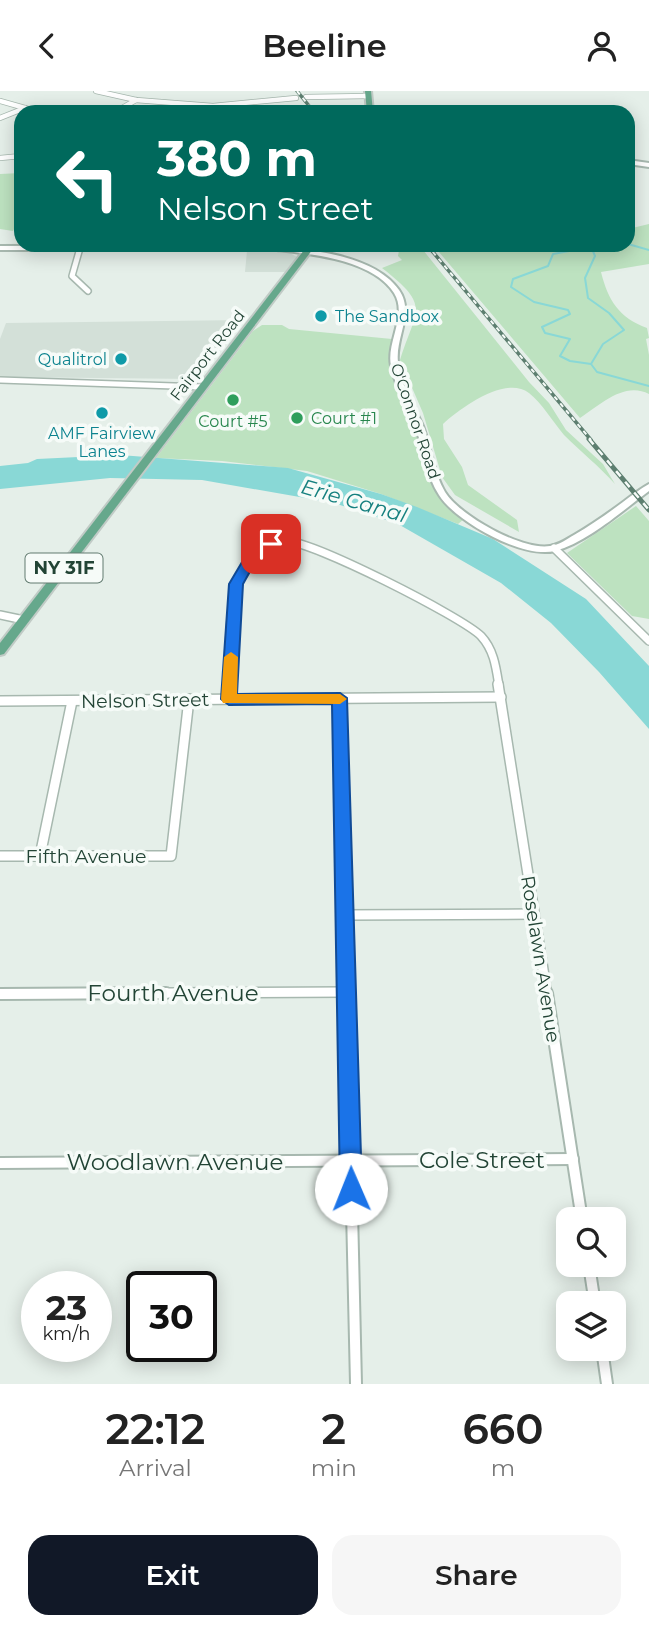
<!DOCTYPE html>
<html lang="en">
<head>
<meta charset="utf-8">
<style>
	body { margin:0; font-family:Montserrat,sans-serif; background:#f6f6f6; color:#222; height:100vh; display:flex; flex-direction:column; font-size:26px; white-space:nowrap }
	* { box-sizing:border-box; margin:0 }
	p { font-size:23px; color:#767676 }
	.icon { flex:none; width:38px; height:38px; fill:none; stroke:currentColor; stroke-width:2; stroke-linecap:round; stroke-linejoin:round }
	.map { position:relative; height:1293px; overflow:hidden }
	.panel { display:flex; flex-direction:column; background:#fff; flex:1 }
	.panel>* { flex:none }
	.banner { position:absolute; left:14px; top:14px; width:621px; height:147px; border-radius:21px; box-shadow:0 4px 18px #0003; background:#00695c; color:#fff; overflow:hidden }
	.fabs { position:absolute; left:556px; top:1116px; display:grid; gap:14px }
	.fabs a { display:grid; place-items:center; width:70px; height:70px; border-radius:14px; background:#fff; box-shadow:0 4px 18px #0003; font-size:35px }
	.speed { position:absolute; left:21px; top:1180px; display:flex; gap:14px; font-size:35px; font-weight:700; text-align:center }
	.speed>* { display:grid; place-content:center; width:91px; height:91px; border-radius:50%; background:#fff; box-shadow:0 4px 18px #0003; line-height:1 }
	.speed small { font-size:18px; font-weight:400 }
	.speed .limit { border:4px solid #111; border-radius:10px; background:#fff; color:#111 }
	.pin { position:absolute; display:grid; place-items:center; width:60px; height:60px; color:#fff; margin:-30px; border-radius:14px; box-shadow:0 4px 10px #0006 }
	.me { position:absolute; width:77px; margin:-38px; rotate:359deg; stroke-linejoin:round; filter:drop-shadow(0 0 5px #0008) }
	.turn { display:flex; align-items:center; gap:24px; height:147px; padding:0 28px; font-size:32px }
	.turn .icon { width:91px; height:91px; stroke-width:2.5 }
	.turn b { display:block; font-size:49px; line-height:60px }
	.eta { display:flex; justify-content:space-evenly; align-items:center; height:119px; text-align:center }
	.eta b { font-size:42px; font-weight:600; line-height:49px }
	.primary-button { display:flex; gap:14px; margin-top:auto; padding:14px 28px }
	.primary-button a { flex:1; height:80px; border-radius:21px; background:#111827; color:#fff; font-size:28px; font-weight:600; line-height:80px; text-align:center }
	.primary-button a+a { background:#f6f6f6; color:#222 }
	header { display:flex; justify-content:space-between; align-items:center; height:91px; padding:0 28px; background:#fff; font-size:32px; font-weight:600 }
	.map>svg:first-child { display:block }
	.built { fill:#d3e0d8 }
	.green { fill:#bde2c0 }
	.water { fill:#89d8d6 }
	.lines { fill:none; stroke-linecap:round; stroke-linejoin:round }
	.stream { stroke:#89d8d6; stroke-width:2 }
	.minor-far4-casing { stroke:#a7b8af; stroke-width:6 }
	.minor-far3-casing { stroke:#a7b8af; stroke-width:8 }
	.minor-far2-casing { stroke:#a7b8af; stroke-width:10 }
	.minor-far1-casing { stroke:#a7b8af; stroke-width:12 }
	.minor-casing { stroke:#a7b8af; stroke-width:14 }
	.tertiary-casing { stroke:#a7b8af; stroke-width:4 }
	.primary-casing { stroke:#c1cbc6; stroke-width:4 }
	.minor-far4 { stroke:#fff; stroke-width:4.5 }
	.minor-far3 { stroke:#fff; stroke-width:5 }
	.minor-far2 { stroke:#fff; stroke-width:7 }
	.minor-far1 { stroke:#fff; stroke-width:9 }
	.minor { stroke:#fff; stroke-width:10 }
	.tertiary { fill:#fff; fill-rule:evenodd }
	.primary { fill:#66a88c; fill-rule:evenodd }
	.rail-far1-casing { stroke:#5d7f70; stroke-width:3.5 }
	.rail-casing { stroke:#5d7f70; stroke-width:5 }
	.rail-far1 { stroke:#f6fbf8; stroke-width:2; stroke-dasharray:4.5; stroke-linecap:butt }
	.rail { stroke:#f6fbf8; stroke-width:2.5; stroke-dasharray:7; stroke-linecap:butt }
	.route { fill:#1a73e8; stroke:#114b97; stroke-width:2 }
	.slow { fill:#f59e0b }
	.culture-dot { fill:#0f9aa8; stroke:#f6fbf8; stroke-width:2.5 }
	.leisure-dot { fill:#2e9e5b; stroke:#f6fbf8; stroke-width:2.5 }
	.labels { text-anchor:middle; stroke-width:7; stroke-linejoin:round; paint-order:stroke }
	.far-culture-label { font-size:16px; fill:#0d838f; stroke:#f6fbf8; text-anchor:start }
	.far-street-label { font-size:16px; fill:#224435; stroke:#f6fbf8 }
	.far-leisure-label { font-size:16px; fill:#27864d; stroke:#f6fbf8; text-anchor:start }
	.shield { fill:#f6fbf8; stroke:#627b70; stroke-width:2 }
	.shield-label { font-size:18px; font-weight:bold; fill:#224435 }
	.street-label { font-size:19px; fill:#224435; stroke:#f6fbf8 }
	.water-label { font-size:21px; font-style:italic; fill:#16807f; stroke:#f6fbf8 }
	.near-street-label { font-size:23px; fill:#224435; stroke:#f6fbf8 }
</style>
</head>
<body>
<header><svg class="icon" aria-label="back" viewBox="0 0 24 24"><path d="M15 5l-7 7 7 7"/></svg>Beeline<svg class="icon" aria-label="person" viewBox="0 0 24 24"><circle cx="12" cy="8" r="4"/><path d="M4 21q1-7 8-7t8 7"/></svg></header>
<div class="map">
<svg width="649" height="1293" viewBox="0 0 649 1293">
	<rect width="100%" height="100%" fill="#e5efe9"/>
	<!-- built -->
	<g class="built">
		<path d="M247,160L288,161L297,166L285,181H245Z"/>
		<path d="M245,229L196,288L0,286V248L6,232Z"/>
	</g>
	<!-- green -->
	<g class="green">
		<path d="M21,82V125L13,140L0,138V83Z"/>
		<path d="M649,133V173L601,181C608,209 619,227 647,237L649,247L646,248L649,264V303C624,290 600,314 580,327L433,154H628V138Z"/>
		<path d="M400,154H419L529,291L549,312L566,339L603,373L615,393C599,375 581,361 564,344C553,331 542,312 529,302C505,284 461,317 443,333L444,348L462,376L468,394L517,429L519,441L455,404L442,386L423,322L400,269C416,217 432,216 382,177L402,169L398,165Z"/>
		<path d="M262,234H282L289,238L392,248L389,264L392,281L417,341L432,394L440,408L464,428L458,433L381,403L307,380L222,370L156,367L253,240Z"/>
		<path d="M636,415L649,430V528L632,525L567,462Z"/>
	</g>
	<!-- water -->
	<path class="water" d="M120,364L288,377L381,403L417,416L493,448L586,508L649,575V638L599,581L551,532L501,492L398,433L334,412L202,389L110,387L0,398V375L28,372L37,368Z"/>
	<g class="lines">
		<!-- stream -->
		<g class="stream">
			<path d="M628,153L649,159"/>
			<path d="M598,154L592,158L595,165L585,187L588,207L609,222L624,239L603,253L591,273L597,281L649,295"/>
			<path d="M591,273L570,270L560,265L570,248L545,242L542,236L570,223L568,219L534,211L511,196L513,188L548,175L553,163L596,155"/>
		</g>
		<defs>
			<g id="minor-far4">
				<path d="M96,0L136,9L213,15L296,7"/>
				<path d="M306,6L368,5"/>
				<path d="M0,10L39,21"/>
				<path d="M115,21L136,9"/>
				<path d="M0,27L25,17"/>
				<path d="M0,67L21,65"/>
			</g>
			<g id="minor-far3">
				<path d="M80,157L72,185L88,200"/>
				<path d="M0,289L203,296"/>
			</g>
			<g id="minor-far2">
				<path d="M554,457L649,550"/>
				<path d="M0,524L24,529"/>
				<path d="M229,595C230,552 225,489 260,458C265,454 278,450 285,450C311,449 462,526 481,545C494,559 496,576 499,595"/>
			</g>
			<g id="minor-far1">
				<path d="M498,593L547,904"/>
				<path d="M340,607L347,904"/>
				<path d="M229,608V593"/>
				<path d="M0,610L501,606"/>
				<path d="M0,765H171L189,608"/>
				<path d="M40,765L72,610"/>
				<path d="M345,824L534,823"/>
				<path d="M0,903L346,901"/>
			</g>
			<g id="minor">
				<path d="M347,902L356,1293"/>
				<path d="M547,902L582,1129"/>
				<path d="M0,903L166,902"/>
				<path d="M0,1072L573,1068"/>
				<path d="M589,1174L595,1213"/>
				<path d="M602,1258L607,1293"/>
			</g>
			<g id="tertiary">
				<path d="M628,69L649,72V76L628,73Z"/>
				<path d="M245,154C289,156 371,159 399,199C415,222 395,246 398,271C400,293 414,315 423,335C431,356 433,381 445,401C459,424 522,460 550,455C559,454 567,448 574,444C591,434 607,423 623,411C631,405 640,398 649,393V400C622,420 588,451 555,460C523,468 456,431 439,404C427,386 425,364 418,344C410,321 396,299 391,275C386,251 408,224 394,202C373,169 312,163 277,159H0V155Z"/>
			</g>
			<g id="primary">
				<path d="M365,0H371L373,21H367Z"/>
				<path d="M308,154H316L4,563L0,564V552Z"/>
			</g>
		</defs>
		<!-- minor-far4 casing -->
		<use href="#minor-far4" class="minor-far4-casing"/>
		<!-- minor-far3 casing -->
		<use href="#minor-far3" class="minor-far3-casing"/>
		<!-- minor-far2 casing -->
		<use href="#minor-far2" class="minor-far2-casing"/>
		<!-- minor-far1 casing -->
		<use href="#minor-far1" class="minor-far1-casing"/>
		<!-- minor casing -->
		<use href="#minor" class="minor-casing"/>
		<!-- tertiary casing -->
		<use href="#tertiary" class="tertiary-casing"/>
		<!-- primary casing -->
		<use href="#primary" class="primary-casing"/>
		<!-- minor-far4 -->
		<use href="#minor-far4" class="minor-far4"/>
		<!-- minor-far3 -->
		<use href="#minor-far3" class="minor-far3"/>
		<!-- minor-far2 -->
		<use href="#minor-far2" class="minor-far2"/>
		<!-- minor-far1 -->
		<use href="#minor-far1" class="minor-far1"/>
		<!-- minor -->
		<use href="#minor" class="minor"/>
		<!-- tertiary -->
		<use href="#tertiary" class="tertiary"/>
		<!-- primary -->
		<use href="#primary" class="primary"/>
		<defs>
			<g id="rail-far1">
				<path d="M297,0L314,21"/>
				<path d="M427,154L591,349"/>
			</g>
			<path id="rail" d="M589,348L649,419"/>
		</defs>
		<!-- rail-far1 casing -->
		<use href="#rail-far1" class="rail-far1-casing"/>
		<!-- rail casing -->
		<use href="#rail" class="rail-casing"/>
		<!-- rail-far1 -->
		<use href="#rail-far1" class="rail-far1"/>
		<!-- rail -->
		<use href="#rail" class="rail"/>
	</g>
	<!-- route -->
	<path class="route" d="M271,449L278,453L258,466L243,493L237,603L340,602L347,607L362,1098L359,1105L351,1108L343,1105L340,1098L332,613L229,614L221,608L229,493L248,461Z"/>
	<!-- slow -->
	<path class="slow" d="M231,561L238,566L237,603H340L347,608L340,613L223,612L221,608L224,566Z"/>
	<!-- markers -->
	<g class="culture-dot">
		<circle cx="321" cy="225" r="7"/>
		<circle cx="121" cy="268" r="7"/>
		<circle cx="102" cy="322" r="7"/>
	</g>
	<g class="leisure-dot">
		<circle cx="233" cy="309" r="7"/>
		<circle cx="297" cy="327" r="7"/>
	</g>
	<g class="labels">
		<!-- far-culture labels -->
		<g class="far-culture-label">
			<text x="335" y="231">The Sandbox</text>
			<text x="107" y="274" text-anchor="end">Qualitrol</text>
			<text x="102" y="348" text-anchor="middle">AMF Fairview<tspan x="102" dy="18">Lanes</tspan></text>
		</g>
		<!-- far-street labels -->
		<g class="far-street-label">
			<text transform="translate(207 264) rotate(-52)" y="6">Fairport Road</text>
			<text transform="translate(416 330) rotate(71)" y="6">O'Connor Road</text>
		</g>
		<!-- far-leisure labels -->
		<g class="far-leisure-label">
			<text x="311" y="333">Court #1</text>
			<text x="233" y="336" text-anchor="middle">Court #5</text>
		</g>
		<!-- shield labels -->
		<rect class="shield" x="25.5" y="462.5" width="77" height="29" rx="5"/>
		<g class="shield-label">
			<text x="64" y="483">NY 31F</text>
		</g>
		<!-- street labels -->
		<g class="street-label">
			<text transform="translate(145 609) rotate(-1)" y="7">Nelson Street</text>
			<text x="86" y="772">Fifth Avenue</text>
			<text transform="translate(541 868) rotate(81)" y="7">Roselawn Avenue</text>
		</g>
		<!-- water labels -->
		<g class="water-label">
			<text transform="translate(354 410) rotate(16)" y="7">Erie Canal</text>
		</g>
		<!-- near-street labels -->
		<g class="near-street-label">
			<text x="173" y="910">Fourth Avenue</text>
			<text x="482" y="1077">Cole Street</text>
			<text x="175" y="1079">Woodlawn Avenue</text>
		</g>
	</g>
</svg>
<div class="fabs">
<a><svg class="icon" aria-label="search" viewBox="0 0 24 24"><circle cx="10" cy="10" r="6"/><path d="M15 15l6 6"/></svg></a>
<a><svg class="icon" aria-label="layers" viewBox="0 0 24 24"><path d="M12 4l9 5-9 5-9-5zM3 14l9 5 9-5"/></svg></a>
</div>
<div class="speed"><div>23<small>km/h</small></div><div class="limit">30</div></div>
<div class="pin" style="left:271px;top:453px;background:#d93025"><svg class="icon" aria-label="arrive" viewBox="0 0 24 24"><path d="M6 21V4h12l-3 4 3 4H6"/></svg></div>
<svg class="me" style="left:351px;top:1098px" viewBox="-20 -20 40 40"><circle r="19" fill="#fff"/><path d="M0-13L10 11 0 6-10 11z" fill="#1a73e8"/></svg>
<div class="banner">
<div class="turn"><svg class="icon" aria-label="left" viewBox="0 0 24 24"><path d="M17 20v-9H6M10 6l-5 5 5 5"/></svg><div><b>380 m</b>Nelson Street</div></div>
</div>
</div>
<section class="panel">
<div class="eta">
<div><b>22:12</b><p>Arrival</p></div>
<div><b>2</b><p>min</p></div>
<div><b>660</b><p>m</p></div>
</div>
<div class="primary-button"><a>Exit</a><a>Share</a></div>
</section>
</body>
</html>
